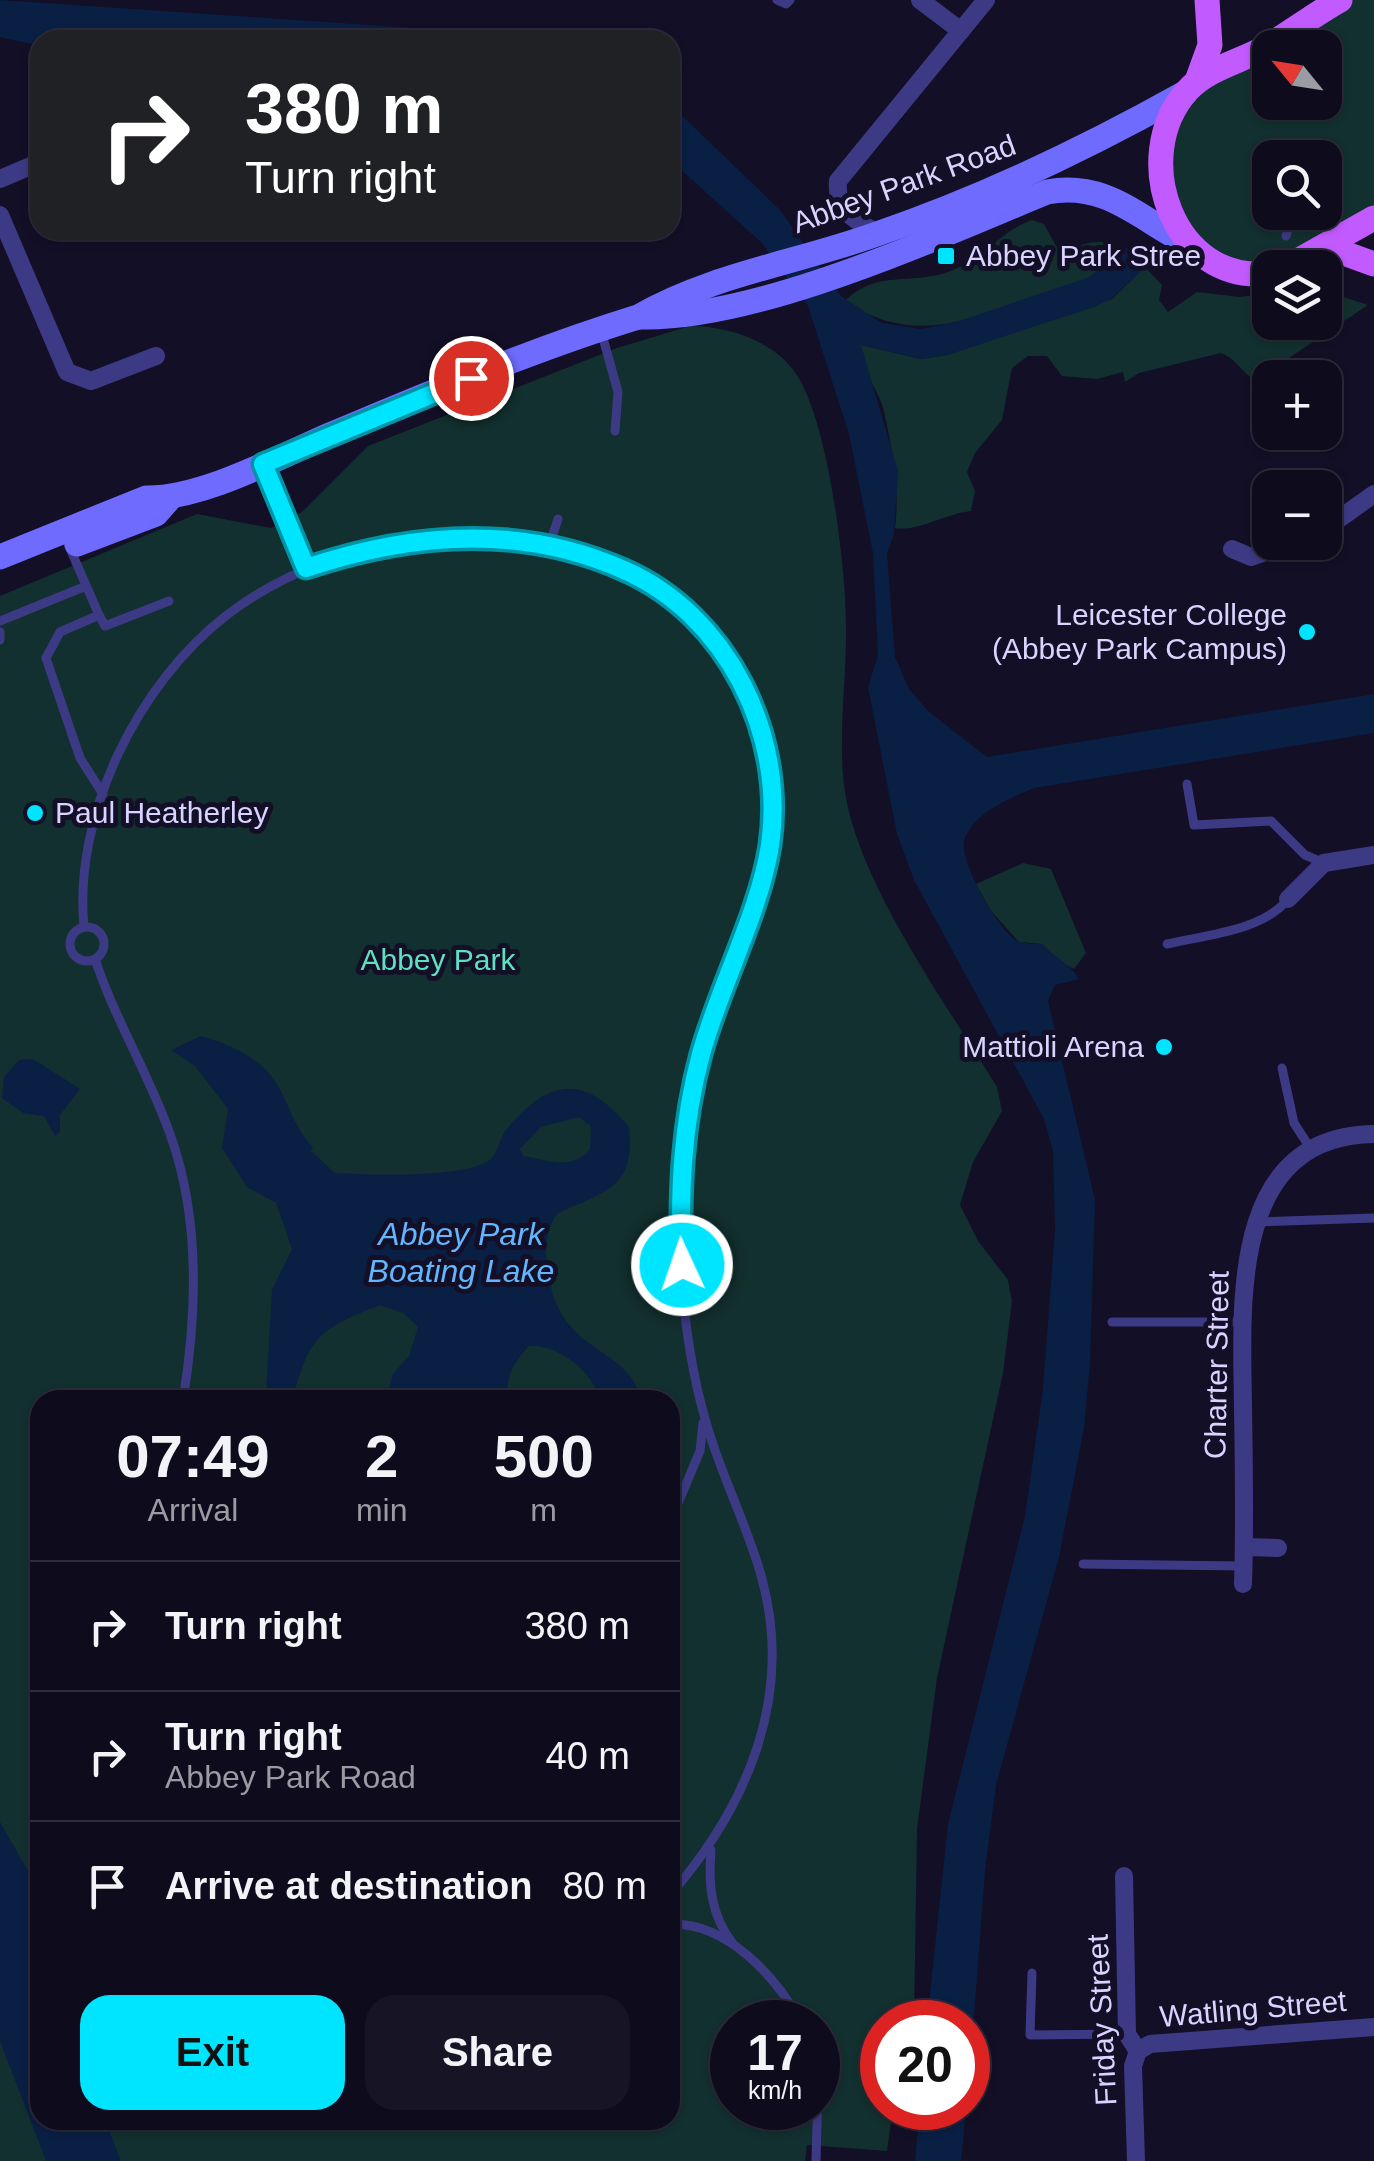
<!DOCTYPE html>
<html lang="en">
<head>
<meta charset="utf-8">
<style>
	body { margin:0; font-family:Arial,sans-serif; background:#171425; color:#f1f3f6; height:100vh; display:flex; flex-direction:column; font-size:38px; white-space:nowrap }
	* { box-sizing:border-box; margin:0 }
	p { font-size:32px; color:#9b9ba3 }
	.icon { flex:none; width:55px; height:55px; fill:none; stroke:currentColor; stroke-width:2; stroke-linecap:round; stroke-linejoin:round }
	.map { position:relative; flex:1; overflow:hidden }
	.details { position:absolute; left:30px; top:1390px; width:650px; height:740px; display:flex; flex-direction:column; background:#0e0b1c; border-radius:30px; box-shadow:0 2px 8px #0004,0 0 0 2px #2e2b3b }
	.details>* { flex:none }
	.top-card { position:absolute; left:30px; top:30px; width:650px; height:210px; border-radius:30px; box-shadow:0 2px 8px #0004,0 0 0 2px #2e2b3b; background:#202124; color:#fff; overflow:hidden }
	.needle { width:65px; rotate:300deg }
	.tools { position:absolute; left:1252px; top:30px; display:grid; gap:20px }
	.tools a { display:grid; place-items:center; width:90px; height:90px; border-radius:20px; background:#0e0b1c; box-shadow:0 2px 8px #0004,0 0 0 2px #2e2b3b; font-size:50px }
	.speed { position:absolute; left:710px; top:2000px; display:flex; gap:20px; font-size:50px; font-weight:700; text-align:center }
	.speed>* { display:grid; place-content:center; width:130px; height:130px; border-radius:50%; background:#0e0b1c; box-shadow:0 2px 8px #0004,0 0 0 2px #2e2b3b; line-height:1 }
	.speed small { font-size:25px; font-weight:400 }
	.speed .limit { border:15px solid #d22; background:#fff; color:#111 }
	.pin { position:absolute; display:grid; place-items:center; width:85px; height:85px; color:#fff; margin:-42px; border:5px solid #fff; border-radius:50%; box-shadow:0 2px 10px #0007 }
	.me { position:absolute; width:110px; margin:-55px; rotate:357deg; stroke-linejoin:round; filter:drop-shadow(0 0 8px #0008) }
	.turn { display:flex; align-items:center; gap:35px; height:210px; padding:0 50px; font-size:45px }
	.turn .icon { width:130px; height:130px; stroke-width:2.5 }
	.turn b { display:block; font-size:70px; line-height:85px }
	.eta { display:flex; justify-content:space-evenly; align-items:center; height:170px; text-align:center }
	.eta b { font-size:60px; font-weight:600; line-height:70px }
	.button { display:flex; gap:20px; margin-top:auto; padding:20px 50px }
	.button a { flex:1; height:115px; border-radius:30px; background:#00e5ff; color:#111; font-size:40px; font-weight:600; line-height:115px; text-align:center }
	.button a+a { background:#171425; color:#f1f3f6 }
	ul { padding:0; list-style:none }
	li { display:flex; align-items:center; gap:30px; height:130px; padding:0 50px; border-top:2px solid #2e2b3b }
	li div { flex:1 }
	li b { display:block; font-size:38px }
	li em { font-style:normal }
	.map>svg:first-child { display:block }
	.green { fill:#12302f; fill-rule:evenodd }
	.water { fill:#0a1f44; fill-rule:evenodd }
	.lines { fill:none; stroke-linecap:round; stroke-linejoin:round }
	.lane { stroke:#3d3a85; stroke-width:9 }
	.street { stroke:#3d3a85; stroke-width:18 }
	.secondary { stroke:#6f6bff; stroke-width:25 }
	.primary { stroke:#c25bff; stroke-width:25 }
	.route-casing { stroke:#0095a6; stroke-width:25 }
	.route { stroke:#00e5ff; stroke-width:18 }
	.poi-dot { fill:#00e5ff; stroke:#130f26; stroke-width:4 }
	.labels { text-anchor:middle; stroke-width:10; stroke-linejoin:round; paint-order:stroke }
	.street-label { font-size:30px; fill:#d9d4ff; stroke:#130f26 }
	.poi-label { font-size:30px; fill:#d9d4ff; stroke:#130f26; text-anchor:start }
	.park-label { font-size:30px; fill:#5fe0c0; stroke:#130f26 }
	.water-label { font-size:32px; font-style:italic; fill:#62b6ff; stroke:#130f26 }
</style>
</head>
<body>
<div class="map">
<svg width="1374" height="2161" viewBox="0 0 1374 2161">
	<rect width="100%" height="100%" fill="#130f26"/>
	<!-- green -->
	<g class="green">
		<path d="M1342,0H1374V218L1247,274L1171,215L1163,194L1185,93ZM1270,48H1325V102H1270ZM1270,158H1325V212H1270Z"/>
		<path d="M1032,220L1044,224L1056,246L1066,250C1086,243 1104,236 1122,251L1090,277L1069,286C995,310 916,354 846,300C876,270 911,285 948,272C981,261 1003,229 1032,220Z"/>
		<path d="M1145,267L1162,285L1159,300L1168,312L1197,292L1240,297L1270,293V322H1325V291L1368,305L1289,358L1285,372L1270,378L1267,385C1244,380 1240,360 1221,353L1139,373L1125,382L1123,372L1097,379L1062,376L1047,356H1028L1012,368L1002,420L975,453L967,472L975,491L971,511C944,514 918,532 895,528C900,489 892,449 884,411C879,389 858,368 861,345L921,359L947,355L1112,299Z"/>
		<path d="M690,326C726,326 774,340 796,374C828,420 846,567 846,625C847,677 837,741 845,792C859,885 948,1006 997,1087L1002,1111L973,1162L960,1205L978,1241L1008,1280L1012,1301L1003,1373L937,1678L917,1829L914,2022H882V2108H893L887,2151L807,2145L805,2161H0V596L197,514L271,528L302,512L368,446L617,348ZM40,1400H670V2120H40ZM732,2022H818V2108H732Z"/>
		<path d="M1023,863L1051,869L1086,953L1074,969L1052,957L1042,944L1019,942L991,911L976,884Z"/>
	</g>
	<!-- water -->
	<g class="water">
		<path d="M0,0L473,32L486,40H40V46L0,37Z"/>
		<path d="M670,104L780,210L841,296L882,323L920,329L956,322L1090,277L1127,247L1145,267L1111,299L1094,307L947,355L921,359L861,345L898,471L894,534L887,553L895,657L909,689L928,711L987,757L1374,694V733L1034,788C1009,799 976,811 965,838C956,857 999,932 1018,941C1024,944 1035,943 1042,944C1053,956 1071,964 1079,979L1055,985L1048,1001L1095,1200L1090,1363L1084,1428L1059,1557L996,1785L985,1871L968,2094V2022H927L948,1824L1025,1516L1043,1389L1055,1229L1053,1151L1044,1119L914,880L897,834L868,687L878,655L873,553L849,434L808,306L762,243L670,160Z"/>
		<path d="M201,1036C230,1044 262,1058 278,1086C290,1107 295,1129 313,1147L311,1151L335,1173C370,1175 457,1178 487,1162C499,1155 498,1140 506,1130C550,1076 586,1075 629,1127C636,1189 605,1191 557,1214C544,1233 545,1252 548,1273C560,1356 626,1343 642,1400H600C593,1371 558,1344 529,1346C515,1361 503,1379 509,1400H386L393,1374L409,1356L418,1327L403,1313L380,1305C321,1329 310,1334 293,1398L297,1400H260L266,1394L272,1290L292,1249L276,1203L247,1187L222,1148L228,1109L195,1066L171,1050ZM579,1117L591,1126L590,1150C568,1171 550,1160 523,1156L520,1149L541,1127Z"/>
		<path d="M33,1059L80,1089L60,1115V1132L55,1136L44,1116L23,1113L2,1098L4,1077L19,1060Z"/>
		<path d="M0,1822L28,1871L40,1913V2120H105L121,2161H46L0,2041Z"/>
		<path d="M920,2108H966L961,2161H915Z"/>
	</g>
	<g class="lines">
		<!-- lane -->
		<g class="lane">
			<path d="M777,0L786,4L790,0"/>
			<path d="M1325,188L1330,184"/>
			<path d="M1310,212L1344,228"/>
			<path d="M1286,236L1293,212"/>
			<path d="M601,331L618,392L615,431"/>
			<path d="M264,466L306,568"/>
			<path d="M68,544L99,615"/>
			<path d="M549,546L558,519"/>
			<path d="M0,621L86,586"/>
			<path d="M0,632V640"/>
			<path d="M1187,784L1194,825L1271,821L1305,855L1324,863"/>
			<path d="M103,794L80,758L46,658L60,632L99,615L105,626L169,601"/>
			<path d="M84,927C73,815 138,683 227,615C340,528 522,508 648,580C680,598 706,628 728,657C764,706 780,788 769,848C761,895 737,939 722,985C699,1053 679,1129 679,1202C679,1273 686,1354 706,1422C721,1476 748,1526 762,1579C794,1697 747,1807 670,1895"/>
			<circle cx="87" cy="944" r="17"/>
			<path d="M1167,944C1205,935 1263,931 1288,899"/>
			<path d="M95,959C115,1020 149,1074 170,1134C200,1217 197,1315 183,1400"/>
			<path d="M1282,1068L1294,1123L1312,1151"/>
			<path d="M1258,1222L1374,1218"/>
			<path d="M1112,1322H1242"/>
			<path d="M670,1522L700,1451L703,1423"/>
			<path d="M1083,1564L1243,1566"/>
			<path d="M711,1850C708,1886 711,1915 733,1944"/>
			<path d="M670,1924C727,1922 776,1977 801,2022"/>
			<path d="M1032,1973L1030,2035L1126,2034"/>
			<path d="M816,2161L818,2086"/>
		</g>
		<!-- street -->
		<g class="street">
			<path d="M920,0L961,31"/>
			<path d="M0,179L40,162"/>
			<path d="M0,215L67,372L91,381L156,356"/>
			<path d="M879,234C856,221 835,211 838,181L986,0"/>
			<path d="M1325,529L1374,494"/>
			<path d="M1232,549L1251,557L1295,542"/>
			<path d="M1288,899L1324,863L1374,855"/>
			<path d="M1244,1547L1278,1548"/>
			<path d="M1243,1584C1245,1525 1244,1466 1243,1408C1242,1307 1228,1136 1374,1134"/>
			<path d="M1124,1876L1127,2034L1138,2051L1133,2066L1136,2161"/>
			<path d="M1138,2051L1150,2044L1374,2027"/>
		</g>
		<!-- secondary -->
		<g class="secondary">
			<path d="M640,317C757,320 937,237 1047,192C1107,181 1139,219 1189,244"/>
			<path d="M77,544L156,514L170,498"/>
			<path d="M0,557L146,498C203,499 280,456 332,434C433,392 534,349 638,317C711,275 795,263 874,235C983,198 1085,149 1185,93"/>
		</g>
		<!-- primary -->
		<g class="primary">
			<path d="M1197,81L1210,45L1207,0"/>
			<path d="M1327,247L1374,264"/>
			<path d="M1285,268L1374,218"/>
			<path d="M1270,273C1174,286 1128,157 1187,91C1207,68 1243,61 1268,46C1293,31 1315,14 1340,0"/>
		</g>
	</g>
	<g class="lines">
		<defs>
			<path id="route" d="M471,378L263,464L306,568C410,533 521,524 624,570C727,615 786,735 770,845C760,911 719,988 701,1054C682,1124 679,1194 682,1265"/>
		</defs>
		<!-- route casing -->
		<use href="#route" class="route-casing"/>
		<!-- route -->
		<use href="#route" class="route"/>
	</g>
	<!-- markers -->
	<g class="poi-dot">
		<rect x="936" y="246" width="20" height="20" rx="5"/>
		<circle cx="1307" cy="632" r="10"/>
		<circle cx="35" cy="813" r="10"/>
		<circle cx="1164" cy="1047" r="10"/>
	</g>
	<g class="labels">
		<!-- street labels -->
		<g class="street-label">
			<text transform="translate(904 184) rotate(-20)" y="10">Abbey Park Road</text>
			<text transform="translate(1217 1365) rotate(-89)" y="10">Charter Street</text>
			<text transform="translate(1253 2009) rotate(-5)" y="10">Watling Street</text>
			<text transform="translate(1102 2020) rotate(-93)" y="10">Friday Street</text>
		</g>
		<!-- poi labels -->
		<g class="poi-label">
			<text x="966" y="266">Abbey Park Stree</text>
			<text x="1287" y="625" text-anchor="end">Leicester College<tspan x="1287" dy="34">(Abbey Park Campus)</tspan></text>
			<text x="55" y="823">Paul Heatherley</text>
			<text x="1144" y="1057" text-anchor="end">Mattioli Arena</text>
		</g>
		<!-- park labels -->
		<g class="park-label">
			<text x="438" y="970">Abbey Park</text>
		</g>
		<!-- water labels -->
		<g class="water-label">
			<text x="461" y="1245">Abbey Park<tspan x="461" dy="37">Boating Lake</tspan></text>
		</g>
	</g>
</svg>
<div class="tools">
<a><svg class="needle" viewBox="-14 -14 28 28"><path d="M0-13l5 13h-10z" fill="#e53935"/><path d="M0 13l5-13h-10z" fill="#9b9ba3"/></svg></a>
<a><svg class="icon" aria-label="search" viewBox="0 0 24 24"><circle cx="10" cy="10" r="6"/><path d="M15 15l6 6"/></svg></a>
<a><svg class="icon" aria-label="layers" viewBox="0 0 24 24"><path d="M12 4l9 5-9 5-9-5zM3 14l9 5 9-5"/></svg></a>
<a>+</a>
<a>−</a>
</div>
<div class="speed"><div>17<small>km/h</small></div><div class="limit">20</div></div>
<div class="pin" style="left:471px;top:378px;background:#d93025"><svg class="icon" aria-label="arrive" viewBox="0 0 24 24"><path d="M6 21V4h12l-3 4 3 4H6"/></svg></div>
<svg class="me" style="left:682px;top:1265px" viewBox="-20 -20 40 40"><circle r="17" fill="#00e5ff" stroke="#fff" stroke-width="3"/><path d="M0-11L8 9 0 5-8 9z" fill="#fff"/></svg>
<div class="top-card">
<div class="turn"><svg class="icon" aria-label="right" viewBox="0 0 24 24"><path d="M7 20v-9h11M14 6l5 5-5 5"/></svg><div><b>380 m</b>Turn right</div></div>
</div>
<section class="details">
<div class="eta">
<div><b>07:49</b><p>Arrival</p></div>
<div><b>2</b><p>min</p></div>
<div><b>500</b><p>m</p></div>
</div>
<ul>
<li><svg class="icon" aria-label="right" viewBox="0 0 24 24"><path d="M7 20v-9h11M14 6l5 5-5 5"/></svg><div><b>Turn right</b></div><em>380 m</em></li>
<li><svg class="icon" aria-label="right" viewBox="0 0 24 24"><path d="M7 20v-9h11M14 6l5 5-5 5"/></svg><div><b>Turn right</b><p>Abbey Park Road</p></div><em>40 m</em></li>
<li><svg class="icon" aria-label="arrive" viewBox="0 0 24 24"><path d="M6 21V4h12l-3 4 3 4H6"/></svg><div><b>Arrive at destination</b></div><em>80 m</em></li>
</ul>
<div class="button"><a>Exit</a><a>Share</a></div>
</section>
</div>
</body>
</html>
